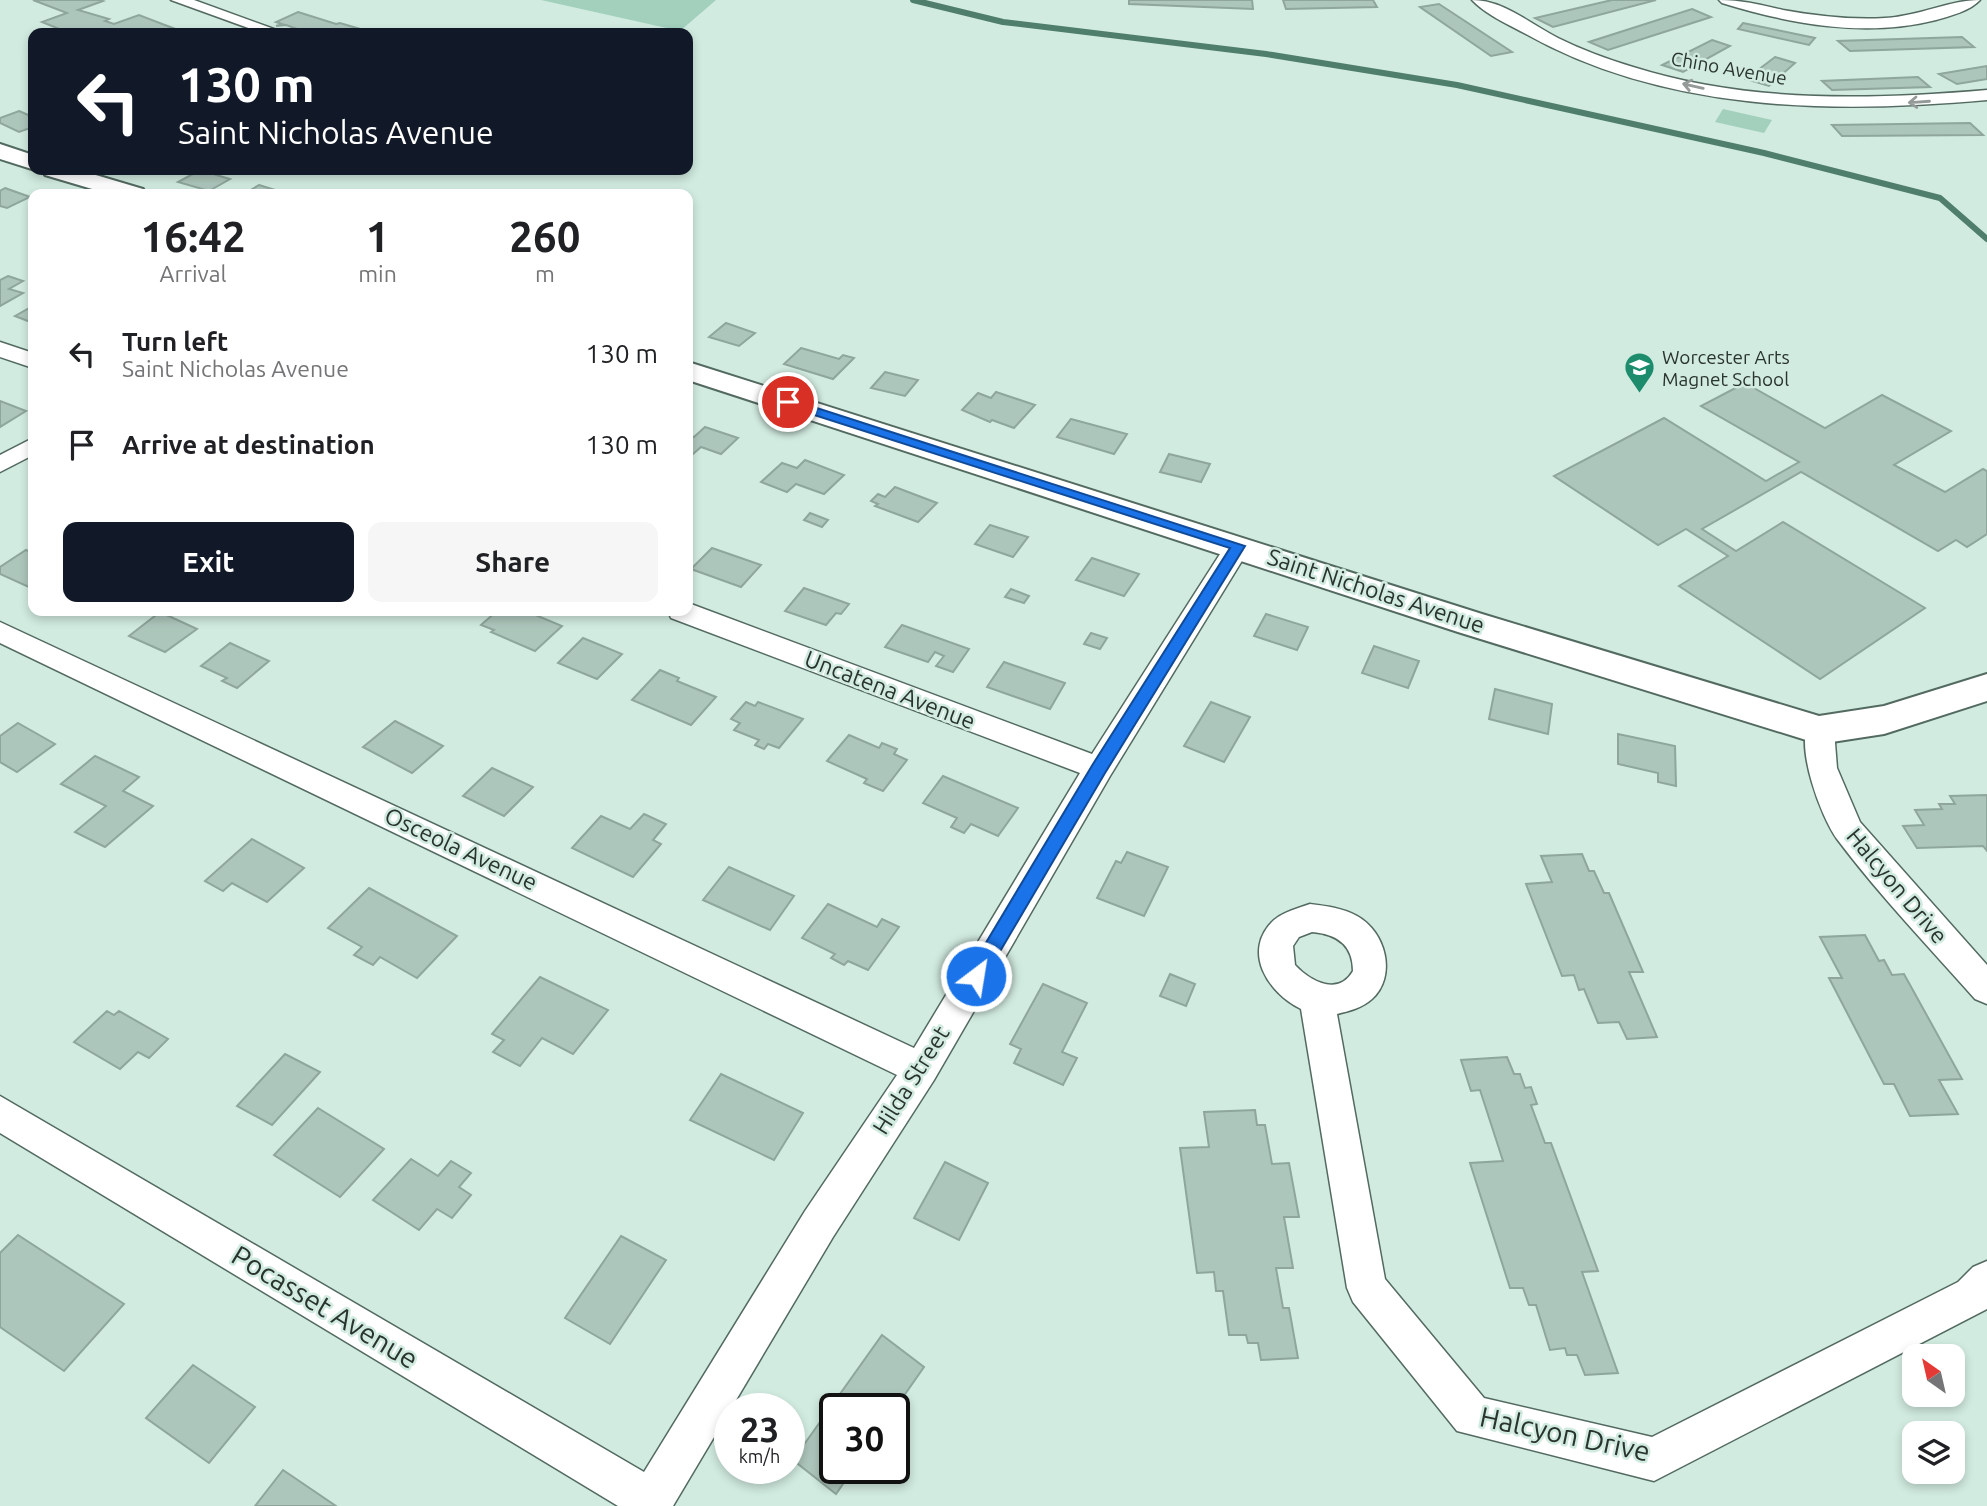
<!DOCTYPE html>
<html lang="en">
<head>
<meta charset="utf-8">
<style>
	body { margin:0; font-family:Ubuntu,sans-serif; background:#f6f6f6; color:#202124; height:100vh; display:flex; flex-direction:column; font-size:26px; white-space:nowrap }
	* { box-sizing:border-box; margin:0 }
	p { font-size:23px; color:#757577 }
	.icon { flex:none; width:38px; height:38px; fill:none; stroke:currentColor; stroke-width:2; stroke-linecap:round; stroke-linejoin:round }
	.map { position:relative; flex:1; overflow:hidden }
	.side { position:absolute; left:28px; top:189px; width:665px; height:427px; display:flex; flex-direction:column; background:#fff; border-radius:14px; box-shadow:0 4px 10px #0003 }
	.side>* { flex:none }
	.hud { position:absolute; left:28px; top:28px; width:665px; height:147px; border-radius:14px; box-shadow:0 4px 10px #0003; background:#111827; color:#fff; overflow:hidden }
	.needle { width:46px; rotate:326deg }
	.buttons { position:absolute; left:1902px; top:1344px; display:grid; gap:14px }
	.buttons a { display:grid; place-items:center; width:63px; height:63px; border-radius:14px; background:#fff; box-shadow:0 4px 10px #0003; font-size:35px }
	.speed { position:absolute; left:714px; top:1393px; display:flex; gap:14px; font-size:35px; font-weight:700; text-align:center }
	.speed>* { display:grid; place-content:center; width:91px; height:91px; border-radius:50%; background:#fff; box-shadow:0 4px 10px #0003; line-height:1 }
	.speed small { font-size:18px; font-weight:400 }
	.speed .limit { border:4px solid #111; border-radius:10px; background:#fff; color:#111 }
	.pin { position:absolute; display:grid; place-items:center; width:60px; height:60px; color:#fff; margin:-30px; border:4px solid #fff; border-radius:50%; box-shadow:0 2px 7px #0007 }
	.me { position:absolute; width:77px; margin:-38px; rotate:31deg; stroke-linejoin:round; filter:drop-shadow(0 0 5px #0008) }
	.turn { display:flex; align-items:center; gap:24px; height:147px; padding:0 35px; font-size:32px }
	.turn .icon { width:91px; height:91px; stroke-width:2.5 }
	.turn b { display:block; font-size:49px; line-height:60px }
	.eta { display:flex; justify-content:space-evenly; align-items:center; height:119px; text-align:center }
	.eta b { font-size:42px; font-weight:700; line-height:49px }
	.button { display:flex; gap:14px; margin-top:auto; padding:14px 35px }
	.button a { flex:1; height:80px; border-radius:14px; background:#111827; color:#fff; font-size:28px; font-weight:700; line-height:80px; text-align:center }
	.button a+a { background:#f6f6f6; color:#202124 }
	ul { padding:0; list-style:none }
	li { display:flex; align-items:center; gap:21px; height:91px; padding:0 35px }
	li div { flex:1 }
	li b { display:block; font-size:26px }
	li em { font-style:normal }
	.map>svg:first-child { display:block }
	.green { fill:#a2d0bd }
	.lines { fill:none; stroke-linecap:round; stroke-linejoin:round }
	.stream { stroke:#4f7e6c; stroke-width:6 }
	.building { fill:#adc6bc; stroke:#8ea69c; stroke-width:2 }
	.street-casing { stroke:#536a61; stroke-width:3 }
	.secondary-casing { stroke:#536a61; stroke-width:4 }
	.street { fill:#fff; fill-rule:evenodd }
	.secondary { fill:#fff; fill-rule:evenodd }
	.oneway { stroke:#949a97 }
	.route { fill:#1a73e8; stroke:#114b97; stroke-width:2 }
	.labels { text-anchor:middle; stroke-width:5; stroke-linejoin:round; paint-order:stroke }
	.far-street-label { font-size:19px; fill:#2a342f; stroke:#d1ebe0 }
	.far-poi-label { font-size:19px; fill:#2a342f; stroke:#d1ebe0; text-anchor:start }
	.street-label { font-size:23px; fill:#2a342f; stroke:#d1ebe0 }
	.near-street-label { font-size:28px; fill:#2a342f; stroke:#d1ebe0 }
</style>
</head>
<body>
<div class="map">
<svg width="1987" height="1506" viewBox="0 0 1987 1506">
	<rect width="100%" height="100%" fill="#d1ebe0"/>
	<!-- green -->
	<g class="green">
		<path d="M541,0H716L680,31Z"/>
		<path d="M1723,109L1772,120L1764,133L1715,122Z"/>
	</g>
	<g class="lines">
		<!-- stream -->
		<path class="stream" d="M913,0L1003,22L1266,54L1457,85L1764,153L1940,198L1987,239"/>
	</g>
	<!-- building -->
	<g class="building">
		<path d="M33,0H100L103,1L78,10L109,19L105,21L114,24L139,15L178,30L169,33H116L104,29L92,33H69L42,22L67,13Z"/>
		<path d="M1129,0H1252L1253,9L1129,4Z"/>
		<path d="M1283,0H1373L1377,7L1286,9Z"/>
		<path d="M1612,0H1656L1553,27L1535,18Z"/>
		<path d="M1439,4L1512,52L1491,56L1420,7Z"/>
		<path d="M1692,9L1711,17L1608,50L1589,42Z"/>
		<path d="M298,12L336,24L340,23L374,33H300L303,31L286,25L276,26L282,24L276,22Z"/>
		<path d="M1743,23L1777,30L1815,38L1809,45L1738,29Z"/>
		<path d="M1962,37L1974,47L1850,51L1838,41Z"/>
		<path d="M1712,40L1730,46L1683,72L1662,65Z"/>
		<path d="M1775,57L1795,63L1769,86L1746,79Z"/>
		<path d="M1987,66V79L1957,84L1939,74Z"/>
		<path d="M1918,77L1930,87L1832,90L1822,81Z"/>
		<path d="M19,111L33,117V127L19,132L0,123V118Z"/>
		<path d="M1970,123L1983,135L1842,136L1832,125Z"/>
		<path d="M200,170L230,179L209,191L178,182Z"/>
		<path d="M259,185L288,194H244Z"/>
		<path d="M5,188L30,197L7,208L0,206V191Z"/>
		<path d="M8,276L23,281L9,289L23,293L0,306V280Z"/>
		<path d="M33,306V323L15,316Z"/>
		<path d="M726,323L755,333L739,346L709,337Z"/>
		<path d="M801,348L839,359L843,355L854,358L833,379L784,364Z"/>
		<path d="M885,372L918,380L905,396L871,388Z"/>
		<path d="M1745,383L1825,428L1882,395L1951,431L1894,465L1945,492L1983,469L1987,471V534L1967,547L1956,540L1938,551L1801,472L1702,529L1736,551L1783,522L1925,608L1820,679L1679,586L1728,556L1686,529L1658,545L1554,476L1664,418L1766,481L1799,462L1701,406Z"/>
		<path d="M996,392L1035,405L1014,428L992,420L990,422L962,410L978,393L991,398Z"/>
		<path d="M0,401L26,411L0,427Z"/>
		<path d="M1071,419L1127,434L1114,454L1057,437Z"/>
		<path d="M705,427L738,438L721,454L701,447L692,455L688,454V435L694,437Z"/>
		<path d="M1169,454L1210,464L1201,482L1160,472Z"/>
		<path d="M805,460L844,475L824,494L796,484L787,492L761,482L782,463L797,468Z"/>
		<path d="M895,487L937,503L918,522L875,506L878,504L871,501L878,494L885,497Z"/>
		<path d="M810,513L828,520L822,527L804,520Z"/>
		<path d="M990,525L1028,537L1013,557L975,544Z"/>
		<path d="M712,548L761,565L741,587L691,569Z"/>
		<path d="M26,550L33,553V584L29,587L0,574V567Z"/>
		<path d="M1092,558L1139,574L1124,596L1076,580Z"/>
		<path d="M804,588L849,604L841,614L836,613L826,625L785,611Z"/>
		<path d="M1011,589L1029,596L1024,603L1005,597Z"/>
		<path d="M497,611H526L562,626L535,651L491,632L494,630L481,625Z"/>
		<path d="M160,612L197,629L165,652L129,636Z"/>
		<path d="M1266,614L1308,627L1297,650L1254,636Z"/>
		<path d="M902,625L969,649L953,672L936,666L944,656L935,652L928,662L885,647Z"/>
		<path d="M1091,633L1107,638L1100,649L1084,644Z"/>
		<path d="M583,638L622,654L597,679L558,663Z"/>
		<path d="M230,643L269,661L237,688L222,681L227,678L201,666Z"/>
		<path d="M1374,646L1419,661L1408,688L1362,673Z"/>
		<path d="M1004,662L1065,683L1050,709L987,687Z"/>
		<path d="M660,670L679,678L677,681L716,697L691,725L632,700Z"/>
		<path d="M1495,689L1552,704L1548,734L1489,719Z"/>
		<path d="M746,702L755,706L758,702L803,719L779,748L768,744L764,749L755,745L759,740L734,730L740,723L731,719Z"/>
		<path d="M1211,702L1250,717L1224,762L1184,746Z"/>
		<path d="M395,721L443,746L412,773L363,747Z"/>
		<path d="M18,723L55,744L17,772L0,762V736Z"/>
		<path d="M1618,734L1675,746L1676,786L1658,782V773L1618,764Z"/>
		<path d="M849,735L879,748L882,743L897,749L894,754L907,760L883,791L864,783L867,779L827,761Z"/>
		<path d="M95,756L139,777L123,791L153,806L105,847L75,832L106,806L61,784Z"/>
		<path d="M492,768L533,787L504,816L463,796Z"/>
		<path d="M943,776L1018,808L998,836L971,824L964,833L951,827L957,818L923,803Z"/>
		<path d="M1987,795V851L1983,846L1917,848L1903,826L1924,825L1915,810L1942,809L1939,804H1955L1950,796Z"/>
		<path d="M644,814L666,824L653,840L661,844L633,877L572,848L601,816L630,829Z"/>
		<path d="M252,839L304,868L267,902L232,883L223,891L205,881Z"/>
		<path d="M1127,852L1168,867L1144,916L1097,898L1116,861L1121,863Z"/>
		<path d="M1582,854L1589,871H1594L1604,893H1609L1643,972H1629L1657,1037L1627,1039L1619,1022L1598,1023L1584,989L1579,990L1574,975L1562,976L1526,884L1552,882L1541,856Z"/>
		<path d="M729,867L794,896L770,930L703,900Z"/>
		<path d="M369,888L457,936L417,978L380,957L373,965L354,955L362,947L328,928Z"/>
		<path d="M828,904L877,927L882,919L899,927L868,970L848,961L844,965L831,958L835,954L802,938Z"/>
		<path d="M1865,935L1879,961L1884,960L1892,975L1904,974L1962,1079L1939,1080L1958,1114L1910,1116L1894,1084H1884L1829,978H1842L1820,937Z"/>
		<path d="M1170,974L1195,984L1186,1006L1160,996Z"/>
		<path d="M540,977L608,1010L573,1054L542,1038L520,1066L493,1052L504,1040L492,1034Z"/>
		<path d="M1043,984L1087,1003L1062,1052L1077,1058L1063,1085L1014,1063L1021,1049L1010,1044Z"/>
		<path d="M107,1011L114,1015L119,1011L168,1039L149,1058L138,1052L120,1069L74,1042Z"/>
		<path d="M285,1054L320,1072L272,1125L237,1106Z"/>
		<path d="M1507,1057L1514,1074H1520L1525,1088L1531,1087L1537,1104L1531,1105L1545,1143H1551L1598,1271L1582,1272L1618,1373L1585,1375L1577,1355H1567L1565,1348L1550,1350L1536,1305H1529L1523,1288H1510L1470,1163L1503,1161L1480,1090L1471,1091L1461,1060Z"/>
		<path d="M721,1074L803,1113L774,1160L690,1120Z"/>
		<path d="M318,1108L384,1149L340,1197L274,1155Z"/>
		<path d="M1255,1110L1257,1125H1265L1272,1164L1289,1163L1299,1217H1284L1293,1268H1276L1283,1308H1289L1298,1358L1261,1360L1258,1343H1248L1246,1335H1229L1223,1291H1216L1214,1272L1197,1273L1180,1148L1209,1147L1204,1112Z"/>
		<path d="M411,1159L438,1176L451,1161L471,1173L459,1187L471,1195L452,1218L437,1209L419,1230L373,1200Z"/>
		<path d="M945,1162L988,1183L959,1240L914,1218Z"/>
		<path d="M18,1235L124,1304L64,1371L0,1327V1253Z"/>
		<path d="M621,1236L666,1260L610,1344L565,1318Z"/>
		<path d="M882,1335L924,1367L894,1410L835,1409V1468H854L836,1494L793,1460Z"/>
		<path d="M193,1365L255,1407L209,1463L146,1418Z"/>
		<path d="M283,1470L336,1506H255Z"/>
	</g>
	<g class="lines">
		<defs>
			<g id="street">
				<path d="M171,0H194L285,33H262Z"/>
				<path d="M1472,0C1504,0 1530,24 1558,38C1582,50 1607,59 1633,67C1747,103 1869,100 1987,90V100C1832,114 1665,112 1526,34C1509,25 1485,14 1472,0Z"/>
				<path d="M1719,0C1742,0 1761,5 1783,10C1816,16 1851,20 1885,18C1920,16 1949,0 1980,0C1970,11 1950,16 1936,20C1865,38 1790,24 1722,3Z"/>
				<path d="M0,342L33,353V368L0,357Z"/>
				<path d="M33,438V455L0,472V455Z"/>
				<path d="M1238,538L1247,540L1251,546L1110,776L934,1080L833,1237L673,1506H618L0,1133V1096L644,1472L805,1211L897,1075L0,643V622L914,1048L1080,773L671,618L668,611H688V604H691L1092,754L1229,540Z"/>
				<path d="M1819,719L1829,722L1834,730L1837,768L1860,822L1987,965V1004L1975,999C1929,947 1879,895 1837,839C1821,817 1795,747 1809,722Z"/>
				<path d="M1310,904C1326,906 1343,908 1357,916C1386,932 1397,976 1372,999C1362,1008 1349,1011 1337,1014L1385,1279L1484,1398L1652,1437L1958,1282L1973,1267L1987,1261V1309L1654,1481L1457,1431L1353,1302L1347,1288L1301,1009C1268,993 1241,951 1274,920C1283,912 1299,908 1310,904ZM1312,932C1336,934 1353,944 1353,971C1338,997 1310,981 1295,965L1293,946L1299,937Z"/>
			</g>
			<g id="secondary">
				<path d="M0,144L33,155L35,170L0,159Z"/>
				<path d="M42,170H79L143,189L146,194H109L45,175Z"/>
				<path d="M688,362L1482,614L1819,716L1884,706L1987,674V701L1884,734L1819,744L1458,632L688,380Z"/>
			</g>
		</defs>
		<!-- street casing -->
		<use href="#street" class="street-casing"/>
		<!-- secondary casing -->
		<use href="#secondary" class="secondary-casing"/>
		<!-- street -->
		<use href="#street" class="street"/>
		<!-- secondary -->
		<use href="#secondary" class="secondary"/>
	</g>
	<!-- one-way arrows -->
	<defs><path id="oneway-shaft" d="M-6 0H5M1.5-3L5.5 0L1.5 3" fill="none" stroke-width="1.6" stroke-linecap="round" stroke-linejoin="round" transform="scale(1.75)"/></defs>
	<g class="oneway">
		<use href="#oneway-shaft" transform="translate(1693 86) rotate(-167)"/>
		<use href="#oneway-shaft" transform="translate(1919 102) rotate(176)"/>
	</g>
	<!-- route -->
	<path class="route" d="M783,400H792L1245,546L1105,773L982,982H969L967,976L969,971L1093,764L1230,548L783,405Z"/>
	<!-- icons -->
	<defs>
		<symbol id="school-pin" viewBox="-11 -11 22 30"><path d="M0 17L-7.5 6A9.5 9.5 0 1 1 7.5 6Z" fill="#1c8c6c" stroke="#d1ebe0"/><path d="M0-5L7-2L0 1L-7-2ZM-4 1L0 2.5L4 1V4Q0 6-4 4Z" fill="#fff"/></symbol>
	</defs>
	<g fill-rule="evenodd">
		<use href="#school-pin" x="1622" y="350" width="35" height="47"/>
	</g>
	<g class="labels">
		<!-- far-street labels -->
		<g class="far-street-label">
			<text transform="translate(1729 68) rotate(10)" y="7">Chino Avenue</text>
		</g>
		<!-- far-poi labels -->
		<g class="far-poi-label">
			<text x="1662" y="364">Worcester Arts<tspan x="1662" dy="22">Magnet School</tspan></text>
		</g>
		<!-- street labels -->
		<g class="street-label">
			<text transform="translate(1376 591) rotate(18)" y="8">Saint Nicholas Avenue</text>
			<text transform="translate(890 690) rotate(21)" y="8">Uncatena Avenue</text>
			<text transform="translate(461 849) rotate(25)" y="8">Osceola Avenue</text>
			<text transform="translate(1897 886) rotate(50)" y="8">Halcyon Drive</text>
			<text transform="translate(911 1080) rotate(-58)" y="8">Hilda Street</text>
		</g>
		<!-- near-street labels -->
		<g class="near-street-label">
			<text transform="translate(325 1307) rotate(31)" y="10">Pocasset Avenue</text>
			<text transform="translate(1565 1434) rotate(12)" y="10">Halcyon Drive</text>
		</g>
	</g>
</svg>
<div class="buttons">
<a><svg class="needle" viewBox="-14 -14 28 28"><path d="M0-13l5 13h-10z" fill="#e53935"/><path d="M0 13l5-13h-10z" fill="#757577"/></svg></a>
<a><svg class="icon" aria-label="layers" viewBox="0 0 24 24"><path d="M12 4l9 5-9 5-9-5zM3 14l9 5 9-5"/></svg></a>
</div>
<div class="speed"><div>23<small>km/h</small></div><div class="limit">30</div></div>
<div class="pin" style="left:788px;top:402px;background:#d93025"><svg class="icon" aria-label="arrive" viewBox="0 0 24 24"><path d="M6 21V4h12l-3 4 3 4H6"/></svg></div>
<svg class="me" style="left:976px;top:976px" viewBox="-20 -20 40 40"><circle r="17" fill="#1a73e8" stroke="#fff" stroke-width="3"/><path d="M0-11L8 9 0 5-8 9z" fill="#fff"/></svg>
<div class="hud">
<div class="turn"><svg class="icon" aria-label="left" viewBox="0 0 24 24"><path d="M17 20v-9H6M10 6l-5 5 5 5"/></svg><div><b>130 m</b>Saint Nicholas Avenue</div></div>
</div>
<section class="side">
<div class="eta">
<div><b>16:42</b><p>Arrival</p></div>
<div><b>1</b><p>min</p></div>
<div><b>260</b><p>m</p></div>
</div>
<ul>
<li><svg class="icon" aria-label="left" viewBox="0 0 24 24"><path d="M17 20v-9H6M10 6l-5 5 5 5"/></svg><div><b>Turn left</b><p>Saint Nicholas Avenue</p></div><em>130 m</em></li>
<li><svg class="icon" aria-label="arrive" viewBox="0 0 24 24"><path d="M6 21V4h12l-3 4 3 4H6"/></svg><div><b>Arrive at destination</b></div><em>130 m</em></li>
</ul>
<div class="button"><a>Exit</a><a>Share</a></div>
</section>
</div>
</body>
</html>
